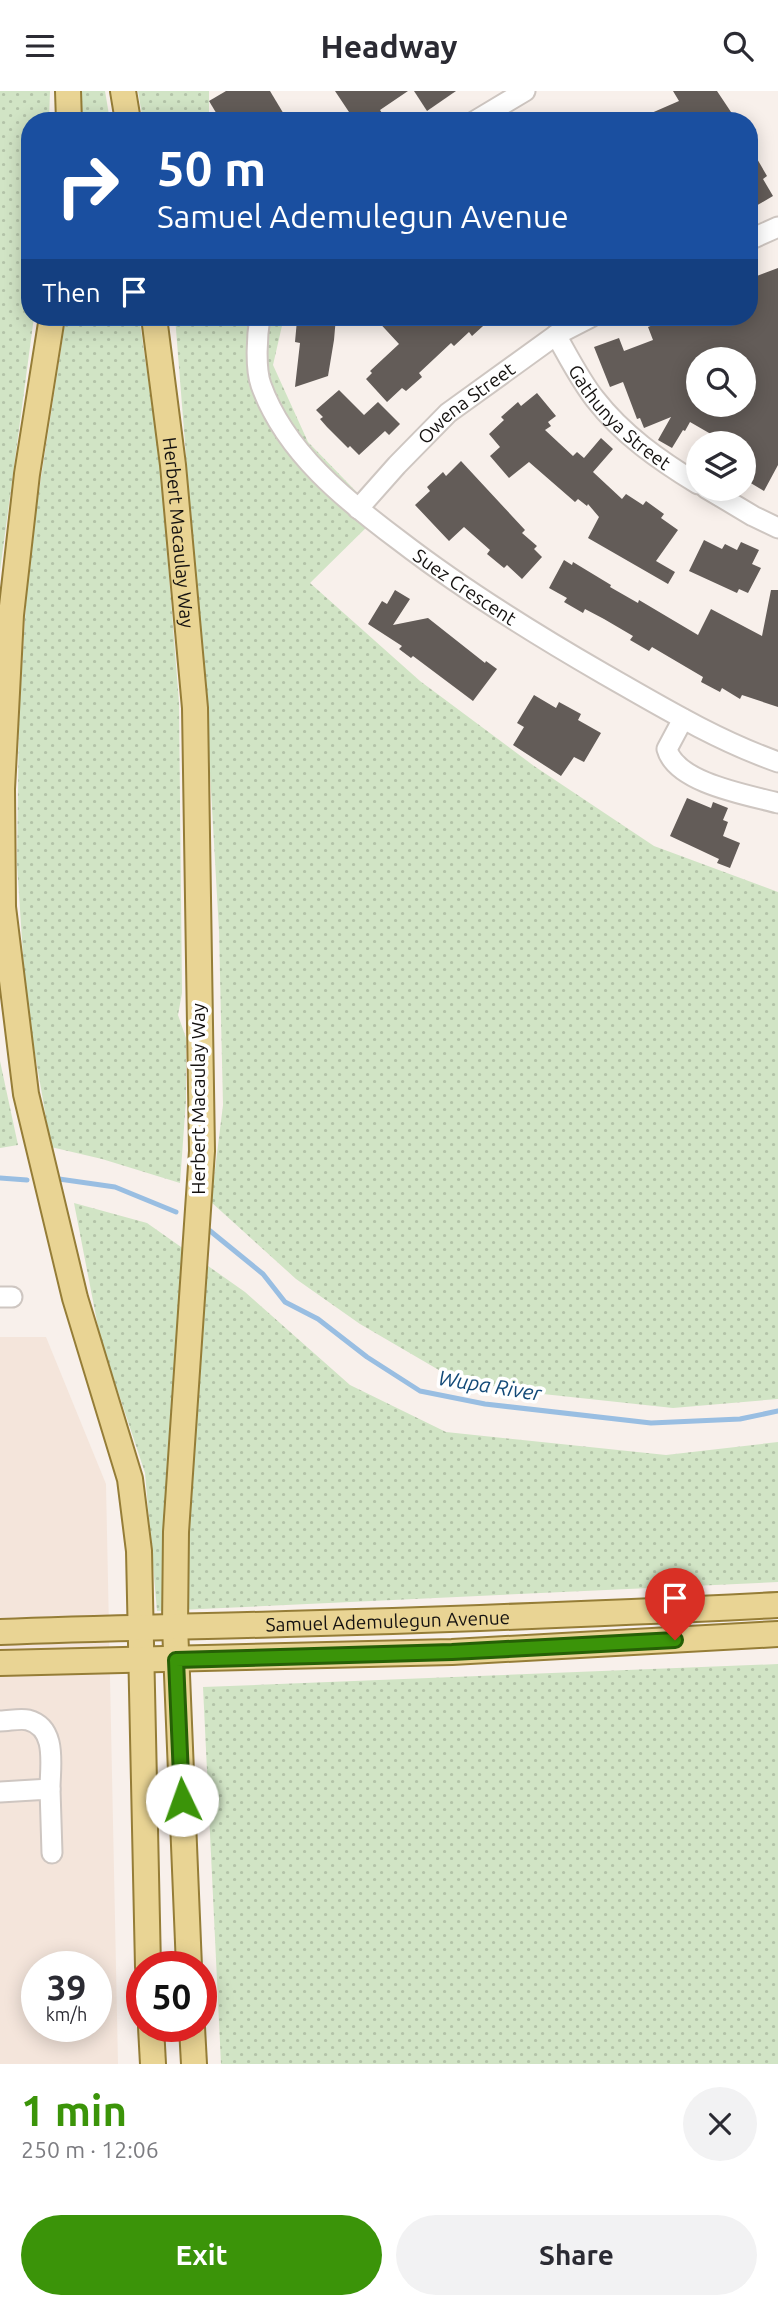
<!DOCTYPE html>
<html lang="en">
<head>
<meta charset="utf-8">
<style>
	body { margin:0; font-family:Ubuntu,sans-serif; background:#f2f2f3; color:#2b2b33; height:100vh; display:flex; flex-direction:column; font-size:26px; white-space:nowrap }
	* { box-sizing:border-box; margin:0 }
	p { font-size:23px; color:#7c7c81 }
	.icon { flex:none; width:38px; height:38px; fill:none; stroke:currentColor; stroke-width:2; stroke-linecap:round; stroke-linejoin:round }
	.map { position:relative; height:1973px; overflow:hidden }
	.drawer { display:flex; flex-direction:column; background:#fff; flex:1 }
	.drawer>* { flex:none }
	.hud { position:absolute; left:21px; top:21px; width:737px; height:214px; border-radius:28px; box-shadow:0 4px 18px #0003; background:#1a4fa0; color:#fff; overflow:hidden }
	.tools { position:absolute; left:686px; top:256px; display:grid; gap:14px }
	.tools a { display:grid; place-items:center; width:70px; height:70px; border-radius:50%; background:#fff; box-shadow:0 4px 18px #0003; font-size:35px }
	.speed { position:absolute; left:21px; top:1860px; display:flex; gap:14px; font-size:35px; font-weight:700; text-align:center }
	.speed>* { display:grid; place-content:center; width:91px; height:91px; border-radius:50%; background:#fff; box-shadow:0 4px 18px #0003; line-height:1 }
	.speed small { font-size:18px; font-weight:400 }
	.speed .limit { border:10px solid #d22; background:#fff; color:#111 }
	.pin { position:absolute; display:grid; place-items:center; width:60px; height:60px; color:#fff; margin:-72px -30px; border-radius:50% 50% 50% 0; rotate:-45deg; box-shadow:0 0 7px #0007 }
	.pin .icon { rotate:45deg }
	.me { position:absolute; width:77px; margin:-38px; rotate:357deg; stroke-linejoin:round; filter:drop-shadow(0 0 5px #0008) }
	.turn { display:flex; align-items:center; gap:24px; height:147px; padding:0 21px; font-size:32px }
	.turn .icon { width:91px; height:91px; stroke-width:2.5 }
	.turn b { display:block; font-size:49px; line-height:60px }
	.then { display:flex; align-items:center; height:66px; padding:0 21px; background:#0003; gap:14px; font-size:26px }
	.round { display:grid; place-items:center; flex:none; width:74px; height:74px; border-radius:37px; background:#f2f2f3 }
	.headline { display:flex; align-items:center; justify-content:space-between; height:119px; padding:0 21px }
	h1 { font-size:42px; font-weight:700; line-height:52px; color:#3b9409 }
	.primary-button { display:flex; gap:14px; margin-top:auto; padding:14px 21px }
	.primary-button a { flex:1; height:80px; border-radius:42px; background:#3b9409; color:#fff; font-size:28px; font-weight:700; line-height:80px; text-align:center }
	.primary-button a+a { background:#f2f2f3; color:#2b2b33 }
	header { display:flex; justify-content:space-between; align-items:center; height:91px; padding:0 21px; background:#fff; font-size:32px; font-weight:700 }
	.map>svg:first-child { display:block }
	.built { fill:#f4e5db; fill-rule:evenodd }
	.green { fill:url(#green-dots) }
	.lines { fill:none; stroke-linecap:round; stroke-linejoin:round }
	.stream { stroke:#99bee2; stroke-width:5 }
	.building { fill:#635c58; fill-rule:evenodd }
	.minor-casing { stroke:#cec6c1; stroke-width:23 }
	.major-casing { stroke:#957d37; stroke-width:28 }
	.minor { stroke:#fff; stroke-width:19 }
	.major { stroke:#e9d494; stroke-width:24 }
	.route-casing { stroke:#266006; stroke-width:18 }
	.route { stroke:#3b9409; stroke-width:12 }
	.labels { text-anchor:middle; stroke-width:7; stroke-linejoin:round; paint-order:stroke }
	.street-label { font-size:19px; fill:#151210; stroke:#fff }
	.water-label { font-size:21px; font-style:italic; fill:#134a78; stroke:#fff }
</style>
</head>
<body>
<header><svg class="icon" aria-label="menu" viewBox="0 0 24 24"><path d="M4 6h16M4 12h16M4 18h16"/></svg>Headway<svg class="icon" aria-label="search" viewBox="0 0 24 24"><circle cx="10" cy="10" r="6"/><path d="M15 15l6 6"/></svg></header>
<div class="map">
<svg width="778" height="1973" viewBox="0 0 778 1973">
	<defs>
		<pattern id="green-dots" width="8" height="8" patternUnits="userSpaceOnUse" patternTransform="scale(1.75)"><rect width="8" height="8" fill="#d1e4c5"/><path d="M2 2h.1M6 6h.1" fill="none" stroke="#b3c3a8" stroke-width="1.8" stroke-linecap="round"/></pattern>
	</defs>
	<rect width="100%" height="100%" fill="#f8f0eb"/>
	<!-- built -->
	<path class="built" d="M0,1246H46L106,1393L118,1973H0ZM37,1876H96V1936H37Z"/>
	<!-- green -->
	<g class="green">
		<path d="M0,0H50L49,30H30V226H34L0,480Z"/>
		<path d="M82,0H105L110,30H81Z"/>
		<path d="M138,0H209V30H143Z"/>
		<path d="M66,226H139L160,369L179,612L182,902L178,924L186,947V1009L180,1092L102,1068L51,1056L26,910L17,773L19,625L29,464Z"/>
		<path d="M175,226H284L273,274L308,351L379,424L310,492L420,590L534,675L654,755L778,801V1308L673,1317L543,1303L456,1289L360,1233L296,1188L211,1111L223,1014L219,840L207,629Z"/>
		<path d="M0,970L18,1054L0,1057Z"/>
		<path d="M74,1112L147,1132L245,1201L350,1294L446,1341L666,1364L778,1351V1491L157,1520L145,1382L100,1246Z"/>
		<path d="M778,1573V1973H221L203,1596Z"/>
	</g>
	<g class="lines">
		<!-- stream -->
		<g class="stream">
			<path d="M0,1087L27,1089"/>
			<path d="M59,1088L115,1096L176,1121"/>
			<path d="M209,1139L263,1183L285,1211L318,1228L367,1266L420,1300L485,1313L651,1332L740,1328L778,1320"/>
		</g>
	</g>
	<!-- building -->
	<g class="building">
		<path d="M226,0H270L288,30H221L209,10Z"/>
		<path d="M335,0H408L380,19L387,30H355Z"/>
		<path d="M414,0H456L427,20Z"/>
		<path d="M673,0H717L737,30H633L679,10Z"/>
		<path d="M749,54L767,85L763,88L773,105L749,119Z"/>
		<path d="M778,177V374L764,400L744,388V352H712L716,346L690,331L685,340L683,339L672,357L658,349L671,326L644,337L640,327L637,328L623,291L610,296L594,256L619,247L624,260L653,249L648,236L673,226H749V188ZM698,268H745L754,293L744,313H698Z"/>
		<path d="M302,226H336L334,249L328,285L295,296L300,252L295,251L297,229L302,230Z"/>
		<path d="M374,226H493L472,245L469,241L454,255L451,252L419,282L422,286L406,300L402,297L387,311L366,288L372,282L370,280L399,253Z"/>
		<path d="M339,299L364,324L378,311L400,333L389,344L385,340L359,364L350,355L348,357L327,336L320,328L323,326L316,319Z"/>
		<path d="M537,302L556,325L548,331L551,335L545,339L573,365L577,361L584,367L601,347L613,358L593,381L622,408L626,403L643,414L646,410L664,423L661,427L678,439L656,470L675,481L668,493L588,447L599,426L588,413L587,415L578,408L575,411L529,371L509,387L490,365L500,356L489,343L504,329L501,326L518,311L521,315Z"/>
		<path d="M461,370L525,439L522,442L537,455L534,458L542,466L522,488L507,474L504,477L487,463L490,459L464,436L449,450L415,414L430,400L427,396L443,381L446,385Z"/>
		<path d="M704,449L722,458L725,453L737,459L741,451L759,459L752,473L761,477L748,502L739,498L737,502L689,480Z"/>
		<path d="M564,469L572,474L573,471L611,494L610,496L638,512L639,509L698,544L711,518L762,545L771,499H778V616L742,604L740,608L722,597L720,601L701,591L703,586L652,556L649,560L630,549L633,545L604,528L585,518L583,522L564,511L567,507L549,497Z"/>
		<path d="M395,499L410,508L393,534L428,527L485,572L486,570L497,578L473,610L413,565L411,567L399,558L402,555L368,533L382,510L387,513Z"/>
		<path d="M534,604L556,617L559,611L581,623L578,629L601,642L584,671L574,666L561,685L513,654L524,636L517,632Z"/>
		<path d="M687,707L711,717L713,711L728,717L723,729L728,731L723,745L740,752L730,777L717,772L719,768L670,745Z"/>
	</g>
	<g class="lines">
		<defs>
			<g id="minor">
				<path d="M475,30L525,0"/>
				<path d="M749,149L778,136"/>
				<path id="s1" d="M260,226C257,244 255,277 261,294C285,361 345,409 400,450C465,500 533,542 604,583C660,615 716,649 778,671"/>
				<path id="s2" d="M556,244C568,265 580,289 595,308C623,344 659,369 698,393"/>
				<path d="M706,397L753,425L778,437"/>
				<path id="s3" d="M358,418L397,374L448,322L556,244L591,226"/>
				<path d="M683,628L667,658C676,692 748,704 778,712"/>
				<path d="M0,1206H12"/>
				<path d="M0,1630C9,1630 20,1627 28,1629C58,1637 50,1675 50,1698"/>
				<path d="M0,1701L50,1698L52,1762"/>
			</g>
			<g id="major">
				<path d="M68,0L69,30"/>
				<path d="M123,0L128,30"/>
				<path d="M52,226L27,383L11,524L2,698L3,816L26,1003L75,1207L130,1388L139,1460L148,1876"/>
				<path id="s4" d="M154,226L173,374L195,617L202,1060L176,1441L175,1535L189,1876"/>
				<path id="s5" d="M0,1541C95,1537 190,1536 286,1533C450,1529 614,1522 778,1514"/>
				<path d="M0,1572L452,1561L778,1543"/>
				<path d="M151,1936L153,1973"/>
				<path d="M192,1936L194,1973"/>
			</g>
		</defs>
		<!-- minor casing -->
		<use href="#minor" class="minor-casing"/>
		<!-- major casing -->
		<use href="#major" class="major-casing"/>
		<!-- minor -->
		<use href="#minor" class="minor"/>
		<!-- major -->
		<use href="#major" class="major"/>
	</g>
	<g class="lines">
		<defs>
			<path id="route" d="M182,1709L176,1569L452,1561L675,1549"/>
		</defs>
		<!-- route casing -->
		<use href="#route" class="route-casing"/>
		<!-- route -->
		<use href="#route" class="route"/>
	</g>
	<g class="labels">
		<!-- street labels -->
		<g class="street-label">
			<text dy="7" stroke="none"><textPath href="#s3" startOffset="152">Owena Street</textPath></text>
			<text dy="7" stroke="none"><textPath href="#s2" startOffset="105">Gathunya Street</textPath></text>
			<text dy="7" stroke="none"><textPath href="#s4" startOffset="217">Herbert Macaulay Way</textPath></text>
			<text dy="7" stroke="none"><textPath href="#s1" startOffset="360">Suez Crescent</textPath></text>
			<text transform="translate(198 1008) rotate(-90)" y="7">Herbert Macaulay Way</text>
			<text dy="7" stroke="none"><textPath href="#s5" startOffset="388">Samuel Ademulegun Avenue</textPath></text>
		</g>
		<!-- water labels -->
		<g class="water-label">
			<text transform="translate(490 1295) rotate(9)" y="7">Wupa River</text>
		</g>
	</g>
</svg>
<div class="tools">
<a><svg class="icon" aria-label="search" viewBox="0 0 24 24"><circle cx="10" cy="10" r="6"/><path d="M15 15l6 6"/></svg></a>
<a><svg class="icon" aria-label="layers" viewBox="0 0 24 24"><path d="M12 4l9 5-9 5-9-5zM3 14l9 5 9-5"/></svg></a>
</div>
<div class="speed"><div>39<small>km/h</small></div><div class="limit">50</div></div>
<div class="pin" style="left:675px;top:1549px;background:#d93025"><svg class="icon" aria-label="arrive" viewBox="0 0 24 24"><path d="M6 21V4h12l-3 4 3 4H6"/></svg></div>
<svg class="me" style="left:182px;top:1709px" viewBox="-20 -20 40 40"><circle r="19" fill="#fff"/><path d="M0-13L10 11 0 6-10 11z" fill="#3b9409"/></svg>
<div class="hud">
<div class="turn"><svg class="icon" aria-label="right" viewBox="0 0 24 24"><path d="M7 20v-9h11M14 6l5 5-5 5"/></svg><div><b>50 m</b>Samuel Ademulegun Avenue</div></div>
<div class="then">Then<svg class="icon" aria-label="arrive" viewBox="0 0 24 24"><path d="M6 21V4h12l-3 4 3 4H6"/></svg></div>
</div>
</div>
<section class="drawer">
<div class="headline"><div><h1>1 min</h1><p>250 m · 12:06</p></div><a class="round"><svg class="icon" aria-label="close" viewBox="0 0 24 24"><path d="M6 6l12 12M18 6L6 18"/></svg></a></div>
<div class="primary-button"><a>Exit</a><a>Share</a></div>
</section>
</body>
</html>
